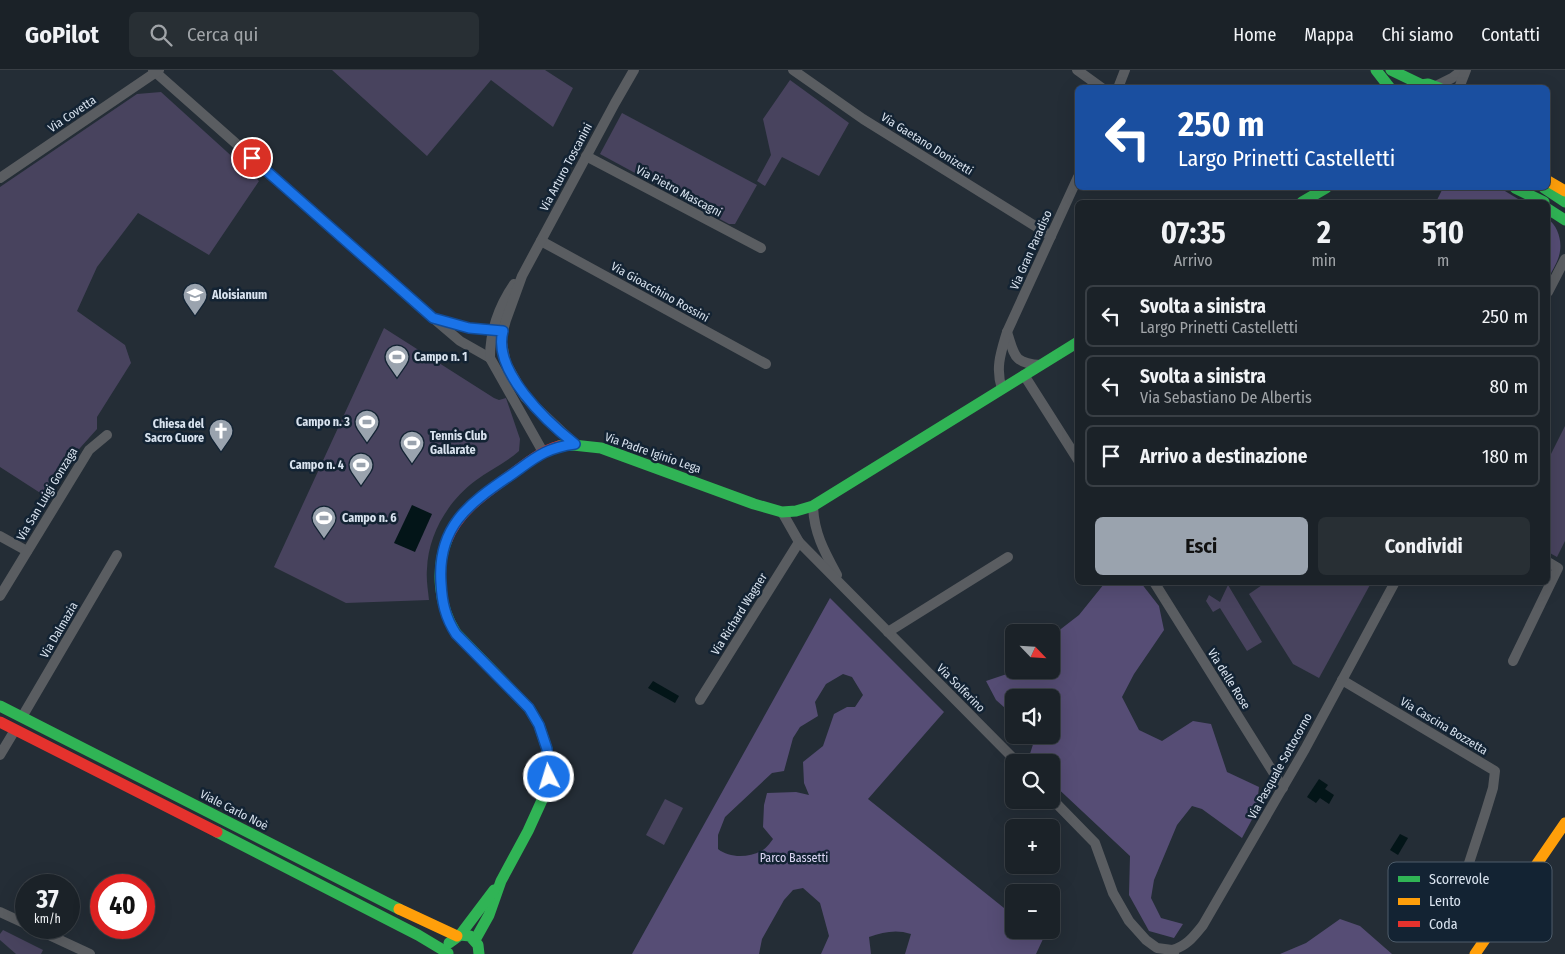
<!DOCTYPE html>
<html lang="it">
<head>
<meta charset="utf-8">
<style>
	body { margin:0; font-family:"Fira Sans Condensed",sans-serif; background:#282f34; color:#f1f3f6; height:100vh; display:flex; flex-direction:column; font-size:19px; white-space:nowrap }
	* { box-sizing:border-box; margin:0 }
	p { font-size:16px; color:#a0a4a8 }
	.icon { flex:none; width:28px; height:28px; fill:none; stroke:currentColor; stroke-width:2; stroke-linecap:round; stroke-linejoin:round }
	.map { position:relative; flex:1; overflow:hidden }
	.side { position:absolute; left:1075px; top:130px; width:475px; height:385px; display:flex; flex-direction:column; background:#1b2228; border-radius:8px; box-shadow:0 5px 20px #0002,0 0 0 1px #393f45 }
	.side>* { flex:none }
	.hud { position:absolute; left:1075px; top:15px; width:475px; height:105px; border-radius:8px; box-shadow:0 5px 20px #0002,0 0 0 1px #393f45; background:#1a4fa0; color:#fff; overflow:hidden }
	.needle { width:32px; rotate:115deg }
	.fabs { position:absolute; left:1005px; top:554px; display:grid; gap:10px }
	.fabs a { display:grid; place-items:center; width:55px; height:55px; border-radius:8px; background:#1b2228; box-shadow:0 5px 20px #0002,0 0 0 1px #393f45; font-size:25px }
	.speed { position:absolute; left:15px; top:804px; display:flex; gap:10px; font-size:25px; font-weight:700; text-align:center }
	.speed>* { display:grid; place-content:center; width:65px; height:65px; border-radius:50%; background:#1b2228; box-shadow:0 5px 20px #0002,0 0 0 1px #393f45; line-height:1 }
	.speed small { font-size:12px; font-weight:400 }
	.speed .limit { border:8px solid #d22; background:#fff; color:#111 }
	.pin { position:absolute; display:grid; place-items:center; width:42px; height:42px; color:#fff; margin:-21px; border:2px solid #fff; border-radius:50%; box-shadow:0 1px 5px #0007 }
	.me { position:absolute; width:55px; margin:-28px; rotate:355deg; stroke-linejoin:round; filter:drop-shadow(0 0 4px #0008) }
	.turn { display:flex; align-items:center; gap:18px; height:105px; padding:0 20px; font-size:22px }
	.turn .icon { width:65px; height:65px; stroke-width:2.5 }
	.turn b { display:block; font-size:35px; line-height:42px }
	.eta { display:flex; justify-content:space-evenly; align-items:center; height:85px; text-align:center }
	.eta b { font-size:30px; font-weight:700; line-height:35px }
	.action { display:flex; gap:10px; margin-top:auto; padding:10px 20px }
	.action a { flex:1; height:58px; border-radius:8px; background:#9aa3ae; color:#111; font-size:20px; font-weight:700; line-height:58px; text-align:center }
	.action a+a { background:#282f34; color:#f1f3f6 }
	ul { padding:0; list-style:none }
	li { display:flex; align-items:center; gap:15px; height:62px; margin:0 10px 8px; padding:0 10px; border:2px solid #393f45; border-radius:8px }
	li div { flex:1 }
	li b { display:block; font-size:19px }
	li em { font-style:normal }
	header { display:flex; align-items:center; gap:30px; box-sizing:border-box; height:70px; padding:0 25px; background:#1b2228; border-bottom:1px solid #393f45 }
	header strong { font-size:24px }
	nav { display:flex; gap:28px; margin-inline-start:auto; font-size:18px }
	.search { width:350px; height:45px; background:#282f34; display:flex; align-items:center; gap:12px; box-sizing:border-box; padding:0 18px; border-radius:8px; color:#a0a4a8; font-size:19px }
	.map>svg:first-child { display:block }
	.green { fill:#48435e }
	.forest { fill:#564d75; fill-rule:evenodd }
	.water { fill:#031518 }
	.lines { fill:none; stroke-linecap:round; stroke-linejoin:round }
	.street { stroke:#5a5d61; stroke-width:10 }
	.fast { stroke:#30b455; stroke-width:11 }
	.slow { stroke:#ff9f0a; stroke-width:11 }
	.jam { stroke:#e5322d; stroke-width:11 }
	.route-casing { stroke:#114b97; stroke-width:12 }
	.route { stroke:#1a73e8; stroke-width:9 }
	.labels { text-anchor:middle; stroke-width:5; stroke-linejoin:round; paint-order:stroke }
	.street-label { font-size:12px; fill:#d9e3ef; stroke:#132333 }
	.poi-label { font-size:12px; font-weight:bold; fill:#d9e3ef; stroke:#132333; text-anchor:start }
	.park-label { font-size:12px; fill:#ded8f6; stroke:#132333 }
	.key { fill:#132333; stroke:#4e5d6b; stroke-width:1 }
	.key-label { font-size:14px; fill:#d9e3ef }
</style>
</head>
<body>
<header>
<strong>GoPilot</strong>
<div class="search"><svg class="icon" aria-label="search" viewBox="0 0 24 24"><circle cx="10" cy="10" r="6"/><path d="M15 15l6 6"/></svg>Cerca qui</div>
<nav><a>Home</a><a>Mappa</a><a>Chi siamo</a><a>Contatti</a></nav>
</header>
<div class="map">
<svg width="1565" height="884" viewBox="0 0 1565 884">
	<rect width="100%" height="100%" fill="#242d36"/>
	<!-- green -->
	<g class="green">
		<path d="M332,0H545L573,18L553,57L491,10L427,86Z"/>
		<path d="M790,10L849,53L819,106L782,87L765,116L757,111L771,85L763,49Z"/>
		<path d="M161,22L259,111L209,185L138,143L97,197L77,241L125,275L131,293L97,347V359L80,378L45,426L0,397V117L137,24Z"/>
		<path d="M622,43L757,115L735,154H729L600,84Z"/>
		<path d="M384,258L494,328L499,330L506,328L520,369L519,381C506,393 489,400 475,411C448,431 428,465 427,499C426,509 428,520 429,530L346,533L274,497Z"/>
		<path d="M1565,356V471L1557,487L1548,482V390Z"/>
		<path d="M1265,513H1371L1319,608L1293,594L1249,524Z"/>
		<path d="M1228,515L1262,572L1247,581L1220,538L1213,542L1206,531L1209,525L1220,532Z"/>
		<path d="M665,729L683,738L664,775L646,765Z"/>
		<path d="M3,860L43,880L41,884H16L0,870V864Z"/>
	</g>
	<!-- forest -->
	<g class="forest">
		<path d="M1443,118H1500L1523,132H1436Z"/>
		<path d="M1548,149C1557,155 1562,170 1560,181C1559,190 1553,199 1549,207L1548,206Z"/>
		<path d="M1109,512L1141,513L1159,536L1164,560L1134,604L1122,627L1139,660L1162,671L1193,651L1211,654L1227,702L1259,717L1256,742L1242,768L1202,739L1192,736L1177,755L1154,810L1151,828L1161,848L1183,854L1174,868L1149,861L1129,825L1130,786L1051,712V692H1031L1028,690L1036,665H1051V628H1014V646L996,630L986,611L1019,600H1051V569L1057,562L1079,545L1104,514Z"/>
		<path d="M830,528L944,642L868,729L1014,846V860H1031L1043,869L1036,884H905L911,864C896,859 884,862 869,867L871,884H821L829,866L820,833L803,818L793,820L784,830L762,869L759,884H632ZM843,604L852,607L863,625L855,637H847L834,644L823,676L803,692L804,713L809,725L796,722L767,723L764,735L763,757L773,769C770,773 766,779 761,781C748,788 729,788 718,779V765L725,747L772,703L784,701L793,668L800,657L818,646L815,632L826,614Z"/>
		<path d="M1340,849L1360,856L1392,884H1280L1306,873Z"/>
	</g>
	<!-- water -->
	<g class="water">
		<path d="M412,435L432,444L415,482L394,473Z"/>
		<path d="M653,611L679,626L675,633L648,618Z"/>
		<path d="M1319,709L1328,715L1325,719L1334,725L1329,734L1320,728L1316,733L1307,727Z"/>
		<path d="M1400,764L1408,768L1398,785L1390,780Z"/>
	</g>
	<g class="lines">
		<!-- street -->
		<g class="street">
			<path d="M153,0L433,248L460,271L490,288"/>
			<path d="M793,0L863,49L1051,166"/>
			<path d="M1077,0L1102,18"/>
			<path d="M1436,16L1452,8L1463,0"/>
			<path d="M1118,18L1125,0"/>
			<path d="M1459,18L1466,0"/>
			<path d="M586,86L761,178"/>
			<path d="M0,108L159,0"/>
			<path d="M541,171L766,294"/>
			<path d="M514,214C499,236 490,262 490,288L543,382"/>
			<path d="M1548,222L1565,189"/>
			<path d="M436,249L469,258L500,261"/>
			<path d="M1007,262C1015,286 1013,293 1041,295"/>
			<path d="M1024,305L1078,390"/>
			<path d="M1002,319C995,298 1001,282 1007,262L1078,107"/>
			<path d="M575,374L525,327L506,293L501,268L506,250L522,206L615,33L634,0"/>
			<path d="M813,436C814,463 824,481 837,505"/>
			<path d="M782,442L799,472L1017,692"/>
			<path d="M0,466L27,481"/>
			<path d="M1154,512L1283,718"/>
			<path d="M0,526L89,380L107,365"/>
			<path d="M888,562L1008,487"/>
			<path d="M1513,591L1558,498L1548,492"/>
			<path d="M1342,610L1495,701L1493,718L1485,744L1469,793L1471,805L1479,815L1494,856"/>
			<path d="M700,630L799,472"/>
			<path d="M22,647L117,485"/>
			<path d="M0,685L15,660"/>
			<path d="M1051,728L1095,773L1113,823L1129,851L1146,870L1157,878L1172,880L1174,884"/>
			<path d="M0,842L26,854"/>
			<path d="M34,858L90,884"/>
			<path d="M1172,880C1187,876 1194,866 1203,855L1305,679L1395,512"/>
		</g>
		<!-- fast -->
		<g class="fast">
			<path d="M1376,0L1390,18"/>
			<path d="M1391,0L1420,14"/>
			<path d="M1413,16L1428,14L1439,18"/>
			<path d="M1515,118L1544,132"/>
			<path d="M1544,118L1565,132"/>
			<path d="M1302,132L1326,118"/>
			<path d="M1548,139L1565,150"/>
			<path d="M559,376L573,375L601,378L754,434L782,442L796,441L813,436L1078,272"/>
			<path d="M447,470C435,499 439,537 456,563L529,638L539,655L547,679L549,707L543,728L528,761L501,811L489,845L475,870"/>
			<path d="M0,636L399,839"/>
			<path d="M217,762L418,865L448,883"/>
			<path d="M460,865L494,820"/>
			<path d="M449,873L460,865L470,866L478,875L479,884"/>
		</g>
		<!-- slow -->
		<g class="slow">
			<path d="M1548,111L1565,121"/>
			<path d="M399,839L457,866"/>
			<path d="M1475,884L1565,753"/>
		</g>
		<!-- jam -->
		<g class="jam">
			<path d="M447,470C459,440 486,423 512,404C527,393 541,381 559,376"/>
			<path d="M0,652L217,762"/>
		</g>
	</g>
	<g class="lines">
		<defs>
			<path id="route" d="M252,88L433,248L469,258L503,261C492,301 547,352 575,374C545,378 535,388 511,405C468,434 437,457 441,513C442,532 445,547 456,564L529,638L539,655L547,679L549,707"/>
		</defs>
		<!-- route casing -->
		<use href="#route" class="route-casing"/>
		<!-- route -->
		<use href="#route" class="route"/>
	</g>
	<!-- icons -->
	<defs>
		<symbol id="university-pin" viewBox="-11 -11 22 30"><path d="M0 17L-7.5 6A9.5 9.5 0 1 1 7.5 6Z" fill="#9aa3ae" stroke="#132333"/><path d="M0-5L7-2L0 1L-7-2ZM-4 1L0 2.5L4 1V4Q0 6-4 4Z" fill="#fff"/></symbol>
		<symbol id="stadium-pin" viewBox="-11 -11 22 30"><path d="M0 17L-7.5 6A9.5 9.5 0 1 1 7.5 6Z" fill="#9aa3ae" stroke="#132333"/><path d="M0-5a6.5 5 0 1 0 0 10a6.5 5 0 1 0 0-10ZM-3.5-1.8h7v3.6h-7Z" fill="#fff"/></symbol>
		<symbol id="church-pin" viewBox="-11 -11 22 30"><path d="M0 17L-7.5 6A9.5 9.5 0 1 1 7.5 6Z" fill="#9aa3ae" stroke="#132333"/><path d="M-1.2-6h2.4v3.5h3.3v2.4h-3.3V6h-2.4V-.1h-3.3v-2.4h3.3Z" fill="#fff"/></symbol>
	</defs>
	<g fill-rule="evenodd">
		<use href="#university-pin" x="181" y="211" width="28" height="38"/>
		<use href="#stadium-pin" x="383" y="273" width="28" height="38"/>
		<use href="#stadium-pin" x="353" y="338" width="28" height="38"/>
		<use href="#church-pin" x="207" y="347" width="28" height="38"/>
		<use href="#stadium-pin" x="398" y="359" width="28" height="38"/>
		<use href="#stadium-pin" x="347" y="381" width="28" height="38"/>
		<use href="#stadium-pin" x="310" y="434" width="28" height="38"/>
	</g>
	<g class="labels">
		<!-- street labels -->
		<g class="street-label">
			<text transform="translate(72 44) rotate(-34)" y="4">Via Covetta</text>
			<text transform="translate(927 74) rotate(32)" y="4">Via Gaetano Donizetti</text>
			<text transform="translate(566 97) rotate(-62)" y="4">Via Arturo Toscanini</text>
			<text transform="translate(679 121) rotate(28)" y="4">Via Pietro Mascagni</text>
			<text transform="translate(1031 180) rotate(-66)" y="4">Via Gran Paradiso</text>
			<text transform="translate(660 222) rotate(29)" y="4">Via Gioacchino Rossini</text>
			<text transform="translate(653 383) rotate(19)" y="4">Via Padre Iginio Lega</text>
			<text transform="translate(47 424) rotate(-59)" y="4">Via San Luigi Gonzaga</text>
			<text transform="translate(739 544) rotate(-58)" y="4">Via Richard Wagner</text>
			<text transform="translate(59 560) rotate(-60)" y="4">Via Dalmazia</text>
			<text transform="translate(1229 609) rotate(58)" y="4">Via delle Rose</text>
			<text transform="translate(961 618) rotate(45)" y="4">Via Solferino</text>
			<text transform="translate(1444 656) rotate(31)" y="4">Via Cascina Bozzetta</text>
			<text transform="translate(1280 696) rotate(-61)" y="4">Via Pasquale Sottocorno</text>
			<text transform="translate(234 740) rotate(27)" y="4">Viale Carlo Noè</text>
		</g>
		<!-- poi labels -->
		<g class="poi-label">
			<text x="212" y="229">Aloisianum</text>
			<text x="414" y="291">Campo n. 1</text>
			<text x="350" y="356" text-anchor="end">Campo n. 3</text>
			<text x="204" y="358" text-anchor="end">Chiesa del<tspan x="204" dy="14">Sacro Cuore</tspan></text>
			<text x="430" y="370">Tennis Club<tspan x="430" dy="14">Gallarate</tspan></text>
			<text x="344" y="399" text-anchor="end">Campo n. 4</text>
			<text x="342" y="452">Campo n. 6</text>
		</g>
		<!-- park labels -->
		<g class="park-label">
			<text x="794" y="792">Parco Bassetti</text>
		</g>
	</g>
	<!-- legend -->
	<rect x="1388" y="792" width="164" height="80" rx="8" class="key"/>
	<rect x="1398" y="806" width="22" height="6" fill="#30b455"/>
	<rect x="1398" y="828" width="22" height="7" fill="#ff9f0a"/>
	<rect x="1398" y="851" width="22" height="6" fill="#e5322d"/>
	<g class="key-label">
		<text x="1429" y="814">Scorrevole</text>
		<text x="1429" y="836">Lento</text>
		<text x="1429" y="859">Coda</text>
	</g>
</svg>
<div class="fabs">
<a><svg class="needle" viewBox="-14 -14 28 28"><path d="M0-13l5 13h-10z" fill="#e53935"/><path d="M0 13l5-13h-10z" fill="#a0a4a8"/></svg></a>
<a><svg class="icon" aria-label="sound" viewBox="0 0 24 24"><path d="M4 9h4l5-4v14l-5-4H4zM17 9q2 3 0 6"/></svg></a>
<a><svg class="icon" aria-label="search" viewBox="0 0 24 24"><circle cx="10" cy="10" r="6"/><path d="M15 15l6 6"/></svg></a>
<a>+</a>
<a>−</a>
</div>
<div class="speed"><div>37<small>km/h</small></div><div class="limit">40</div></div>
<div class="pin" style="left:252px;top:88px;background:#d93025"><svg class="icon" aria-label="arrive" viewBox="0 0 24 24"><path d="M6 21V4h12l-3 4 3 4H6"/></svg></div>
<svg class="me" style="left:549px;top:707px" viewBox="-20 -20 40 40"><circle r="17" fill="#1a73e8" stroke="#fff" stroke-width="3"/><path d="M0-11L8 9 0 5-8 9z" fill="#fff"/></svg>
<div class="hud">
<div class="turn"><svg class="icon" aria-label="left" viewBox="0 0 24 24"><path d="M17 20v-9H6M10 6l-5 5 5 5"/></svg><div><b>250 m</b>Largo Prinetti Castelletti</div></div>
</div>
<section class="side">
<div class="eta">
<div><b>07:35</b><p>Arrivo</p></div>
<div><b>2</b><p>min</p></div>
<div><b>510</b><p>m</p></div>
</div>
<ul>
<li><svg class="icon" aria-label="left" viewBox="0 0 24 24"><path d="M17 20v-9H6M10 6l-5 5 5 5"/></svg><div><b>Svolta a sinistra</b><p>Largo Prinetti Castelletti</p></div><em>250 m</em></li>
<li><svg class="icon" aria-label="left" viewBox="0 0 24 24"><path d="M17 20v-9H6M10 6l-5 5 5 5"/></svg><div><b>Svolta a sinistra</b><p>Via Sebastiano De Albertis</p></div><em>80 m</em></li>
<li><svg class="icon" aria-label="arrive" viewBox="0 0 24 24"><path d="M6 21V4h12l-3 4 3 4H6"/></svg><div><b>Arrivo a destinazione</b></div><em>180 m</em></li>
</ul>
<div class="action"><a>Esci</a><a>Condividi</a></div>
</section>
</div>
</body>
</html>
